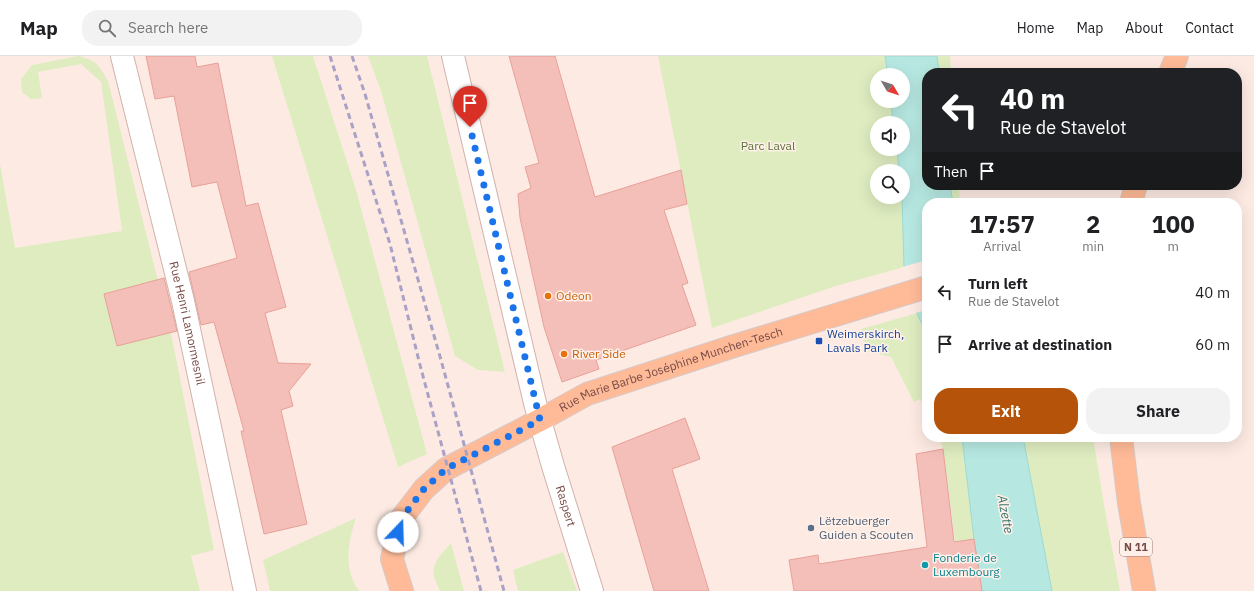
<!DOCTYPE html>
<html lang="en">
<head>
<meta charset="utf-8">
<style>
	body { margin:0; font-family:"IBM Plex Sans",sans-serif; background:#f2f2f2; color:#202124; height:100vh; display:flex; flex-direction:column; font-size:15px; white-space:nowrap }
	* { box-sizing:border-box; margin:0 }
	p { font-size:13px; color:#757577 }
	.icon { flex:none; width:22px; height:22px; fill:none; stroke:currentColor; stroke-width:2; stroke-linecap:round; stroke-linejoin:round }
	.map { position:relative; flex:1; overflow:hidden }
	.side { position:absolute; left:922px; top:142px; width:320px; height:244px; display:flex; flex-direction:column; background:#fff; border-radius:16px; box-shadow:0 4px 16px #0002 }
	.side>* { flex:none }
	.banner { position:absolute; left:922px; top:12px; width:320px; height:122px; border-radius:16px; box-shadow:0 4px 16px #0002; background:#202124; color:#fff; overflow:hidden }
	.needle { width:26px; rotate:129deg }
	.buttons { position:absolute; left:870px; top:12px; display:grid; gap:8px }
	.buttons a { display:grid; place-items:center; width:40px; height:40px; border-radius:50%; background:#fff; box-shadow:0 4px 16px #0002; font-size:20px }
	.pin { position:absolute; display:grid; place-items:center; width:34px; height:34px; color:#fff; margin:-41px -17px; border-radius:50% 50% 50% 0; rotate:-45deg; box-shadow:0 0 4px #0007 }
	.pin .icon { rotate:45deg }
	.me { position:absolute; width:44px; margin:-22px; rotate:21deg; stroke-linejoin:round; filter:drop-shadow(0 0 3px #0008) }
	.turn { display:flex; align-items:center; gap:14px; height:84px; padding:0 12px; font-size:18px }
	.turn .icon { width:52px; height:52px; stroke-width:2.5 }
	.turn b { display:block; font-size:28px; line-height:34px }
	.then { display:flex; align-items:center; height:38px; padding:0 12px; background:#0003; gap:8px; font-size:15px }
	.eta { display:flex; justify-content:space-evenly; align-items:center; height:68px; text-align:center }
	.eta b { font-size:24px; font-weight:800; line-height:28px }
	.button { display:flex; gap:8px; margin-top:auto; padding:8px 12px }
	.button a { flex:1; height:46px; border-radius:16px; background:#b45309; color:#fff; font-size:16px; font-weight:800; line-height:46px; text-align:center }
	.button a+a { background:#f2f2f2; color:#202124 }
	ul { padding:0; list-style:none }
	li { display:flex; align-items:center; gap:12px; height:52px; padding:0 12px }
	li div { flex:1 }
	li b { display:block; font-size:15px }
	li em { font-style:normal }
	header { display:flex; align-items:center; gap:24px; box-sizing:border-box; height:56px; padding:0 20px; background:#fff; border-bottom:1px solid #e0e0e0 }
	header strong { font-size:19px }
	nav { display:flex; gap:22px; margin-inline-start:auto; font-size:14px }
	.search { width:280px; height:36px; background:#f2f2f2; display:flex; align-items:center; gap:10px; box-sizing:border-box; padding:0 14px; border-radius:16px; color:#757577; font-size:15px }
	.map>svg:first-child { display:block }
	.green { fill:#deecc0 }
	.water { fill:#b6e8e1; stroke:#9bdad2 }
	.pier { fill:#fdebe3 }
	.building { fill:#f4bfb9; stroke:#e8a098 }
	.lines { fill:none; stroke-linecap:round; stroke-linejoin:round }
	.minor-casing { stroke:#d1b2ab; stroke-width:24 }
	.major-casing { stroke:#d6c9c8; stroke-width:24 }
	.minor { stroke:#fff; stroke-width:22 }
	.major { stroke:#ffbb98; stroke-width:22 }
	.rail { stroke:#aaa1c7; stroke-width:3; stroke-dasharray:6 4; stroke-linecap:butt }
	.route { stroke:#1a73e8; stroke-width:7; stroke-dasharray:0 12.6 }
	.food-dot { fill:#e8710a; stroke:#fff1ea; stroke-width:1.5 }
	.transit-dot { fill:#1a4fb4; stroke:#fff1ea; stroke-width:1.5 }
	.service-dot { fill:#5c6f8a; stroke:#fff1ea; stroke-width:1.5 }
	.culture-dot { fill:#0f9aa8; stroke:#fff1ea; stroke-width:1.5 }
	.labels { text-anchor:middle; stroke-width:3; stroke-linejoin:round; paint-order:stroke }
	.shield { fill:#fff1ea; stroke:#a07d78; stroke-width:1 }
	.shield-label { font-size:11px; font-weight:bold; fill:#774b47 }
	.park-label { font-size:12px; fill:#5a7239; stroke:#fff1ea }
	.food-label { font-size:12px; fill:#c56008; stroke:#fff1ea; text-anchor:start }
	.street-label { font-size:12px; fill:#774b47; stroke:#fff1ea }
	.transit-label { font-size:12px; fill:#164399; stroke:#fff1ea; text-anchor:start }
	.service-label { font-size:12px; fill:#4e5e75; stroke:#fff1ea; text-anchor:start }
	.culture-label { font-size:12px; fill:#0d838f; stroke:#fff1ea; text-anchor:start }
	.water-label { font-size:13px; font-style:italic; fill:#38766f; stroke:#fff1ea }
</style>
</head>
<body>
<header>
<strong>Map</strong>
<div class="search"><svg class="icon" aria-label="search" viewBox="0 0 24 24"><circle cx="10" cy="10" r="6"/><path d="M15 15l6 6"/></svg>Search here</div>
<nav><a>Home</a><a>Map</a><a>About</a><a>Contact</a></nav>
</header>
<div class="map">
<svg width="1254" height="535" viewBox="0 0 1254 535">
	<rect width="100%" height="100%" fill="#fdebe3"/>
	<!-- green -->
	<g class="green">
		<path d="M78,0C96,4 99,9 108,25L171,277L214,494L191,500L200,535H0V108L15,192L122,175L101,26L81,8L38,16L42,42L31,43L22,36L21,23L32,9Z"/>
		<path d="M272,0H313L356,134L427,398L398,411Z"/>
		<path d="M368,0H427L505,316L478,314L455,300L381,35Z"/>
		<path d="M658,0H885L888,19H877V45H891L893,67H877V93H897L899,115H877V141H902L904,211L836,230L712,272Z"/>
		<path d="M937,0H950L951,17H939Z"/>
		<path d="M950,129H959L960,147H953Z"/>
		<path d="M917,257L927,280V356L920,343L914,346L891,301L867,295L861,273Z"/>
		<path d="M939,381H962L974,483L955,486L943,393Z"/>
		<path d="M1023,381H1093L1104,449L1120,535H1052Z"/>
		<path d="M356,462C348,487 343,512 359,535H270L263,504Z"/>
		<path d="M451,487L464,535H440C438,530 435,525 434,520C431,507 443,496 451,487Z"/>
		<path d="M563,496L577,535H518L513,514Z"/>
	</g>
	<!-- water -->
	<g class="water">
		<path d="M885,0H937L939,17H927V129H950L953,147H927V279L917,257L904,211L902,141H903V115H899L897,93H903V67H893L891,45H903V19H888Z"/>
		<path d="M962,381H1023L1052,535H982L974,483Z"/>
	</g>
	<!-- pier -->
	<path class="pier" d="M927,204V254L915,257L902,211Z"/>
	<!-- building -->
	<g class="building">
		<path d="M146,0H195L197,11L218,7L246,150L258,147L286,251L265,257L278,307L311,308L289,335L293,350L281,354L307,468L264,478L241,375H244L214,266L201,269L189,216L237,202L217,126L192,131L174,40L155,43Z"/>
		<path d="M509,0H555L595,141L681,114L687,148L664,154L688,227L682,229L696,269L596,304L599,313L562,326L544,271L520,162L518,138L531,132L525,111L539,107Z"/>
		<path d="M164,222L177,275L117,290L104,238Z"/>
		<path d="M685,362L700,403L672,413L709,535H654L612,391Z"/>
		<path d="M943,393L954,486L974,483L982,535H794L789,504L818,499L819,508L927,491L916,398Z"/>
	</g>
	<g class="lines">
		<defs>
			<g id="minor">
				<path id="s1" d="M122,0L183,245L245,535"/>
				<path id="s2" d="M453,0L535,347L553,410L592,535"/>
			</g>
			<g id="major">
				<path d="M1170,17L1177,0"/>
				<path d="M1131,147L1136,129"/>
				<path d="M1121,381L1129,447L1144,535"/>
				<path id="s3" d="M402,535L392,503L401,463L424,433L446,413L540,364L587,338L731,291L927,231"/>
			</g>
		</defs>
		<!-- minor casing -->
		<use href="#minor" class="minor-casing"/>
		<!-- major casing -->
		<use href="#major" class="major-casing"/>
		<!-- minor -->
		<use href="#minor" class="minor"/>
		<!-- major -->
		<use href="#major" class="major"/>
		<!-- rail -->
		<g class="rail">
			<path d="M330,0L390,188L420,309L481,535"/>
			<path d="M352,0L365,38L441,304L504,535"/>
		</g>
	</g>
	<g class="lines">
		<!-- route -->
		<path class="route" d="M398,476L401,463L424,433L446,413L540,364L470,71"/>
	</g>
	<!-- markers -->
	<g class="food-dot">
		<circle cx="548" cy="240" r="4"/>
		<circle cx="564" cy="298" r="4"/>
	</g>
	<rect class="transit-dot" x="815" y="281" width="8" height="8" rx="2"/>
	<circle class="service-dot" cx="811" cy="472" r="4"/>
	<circle class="culture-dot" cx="925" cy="509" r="4"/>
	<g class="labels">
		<!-- shield labels -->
		<rect class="shield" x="1120" y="482" width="32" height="18" rx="3"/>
		<g class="shield-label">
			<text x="1136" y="495">N 11</text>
		</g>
		<!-- park labels -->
		<g class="park-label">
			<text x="768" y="94">Parc Laval</text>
		</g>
		<!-- food labels -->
		<g class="food-label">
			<text x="556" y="244">Odeon</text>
			<text x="572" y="302">River Side</text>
		</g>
		<!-- street labels -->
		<g class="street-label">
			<text dy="4" stroke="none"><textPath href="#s1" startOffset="275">Rue Henri Lamormesnil</textPath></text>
			<text dy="4" stroke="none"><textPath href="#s3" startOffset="389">Rue Marie Barbe Joséphine Munchen-Tesch</textPath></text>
			<text dy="4" stroke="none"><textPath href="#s2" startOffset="464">Raspert</textPath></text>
		</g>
		<!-- transit labels -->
		<g class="transit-label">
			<text x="827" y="282">Weimerskirch,<tspan x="827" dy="14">Lavals Park</tspan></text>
		</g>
		<!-- service labels -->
		<g class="service-label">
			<text x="819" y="469">Lëtzebuerger<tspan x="819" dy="14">Guiden a Scouten</tspan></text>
		</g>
		<!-- culture labels -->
		<g class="culture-label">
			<text x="933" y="506">Fonderie de<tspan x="933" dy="14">Luxembourg</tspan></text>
		</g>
		<!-- water labels -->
		<g class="water-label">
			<text transform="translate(1006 458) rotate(79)" y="5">Alzette</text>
		</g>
	</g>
</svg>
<div class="buttons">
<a><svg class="needle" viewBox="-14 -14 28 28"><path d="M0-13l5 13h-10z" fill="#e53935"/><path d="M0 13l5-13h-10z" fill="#757577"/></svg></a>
<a><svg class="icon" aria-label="sound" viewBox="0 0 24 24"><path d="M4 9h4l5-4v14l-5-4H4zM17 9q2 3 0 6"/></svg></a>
<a><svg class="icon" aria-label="search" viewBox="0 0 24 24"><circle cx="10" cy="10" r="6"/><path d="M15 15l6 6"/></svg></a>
</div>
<div class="pin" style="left:470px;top:71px;background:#d93025"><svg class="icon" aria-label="arrive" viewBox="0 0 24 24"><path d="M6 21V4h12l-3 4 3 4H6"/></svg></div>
<svg class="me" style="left:398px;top:476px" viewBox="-20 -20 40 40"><circle r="19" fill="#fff"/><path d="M0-13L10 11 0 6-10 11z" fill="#1a73e8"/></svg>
<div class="banner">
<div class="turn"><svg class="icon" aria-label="left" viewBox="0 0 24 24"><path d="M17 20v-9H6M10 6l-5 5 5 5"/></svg><div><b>40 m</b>Rue de Stavelot</div></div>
<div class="then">Then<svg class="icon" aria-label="arrive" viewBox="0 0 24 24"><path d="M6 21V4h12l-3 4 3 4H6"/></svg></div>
</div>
<section class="side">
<div class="eta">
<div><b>17:57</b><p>Arrival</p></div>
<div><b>2</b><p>min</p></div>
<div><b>100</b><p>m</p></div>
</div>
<ul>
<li><svg class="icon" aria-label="left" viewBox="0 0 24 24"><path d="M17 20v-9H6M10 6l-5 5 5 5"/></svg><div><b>Turn left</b><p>Rue de Stavelot</p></div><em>40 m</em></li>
<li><svg class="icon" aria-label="arrive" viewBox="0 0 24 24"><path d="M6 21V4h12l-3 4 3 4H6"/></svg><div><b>Arrive at destination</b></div><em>60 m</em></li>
</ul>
<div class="button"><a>Exit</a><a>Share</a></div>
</section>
</div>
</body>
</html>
